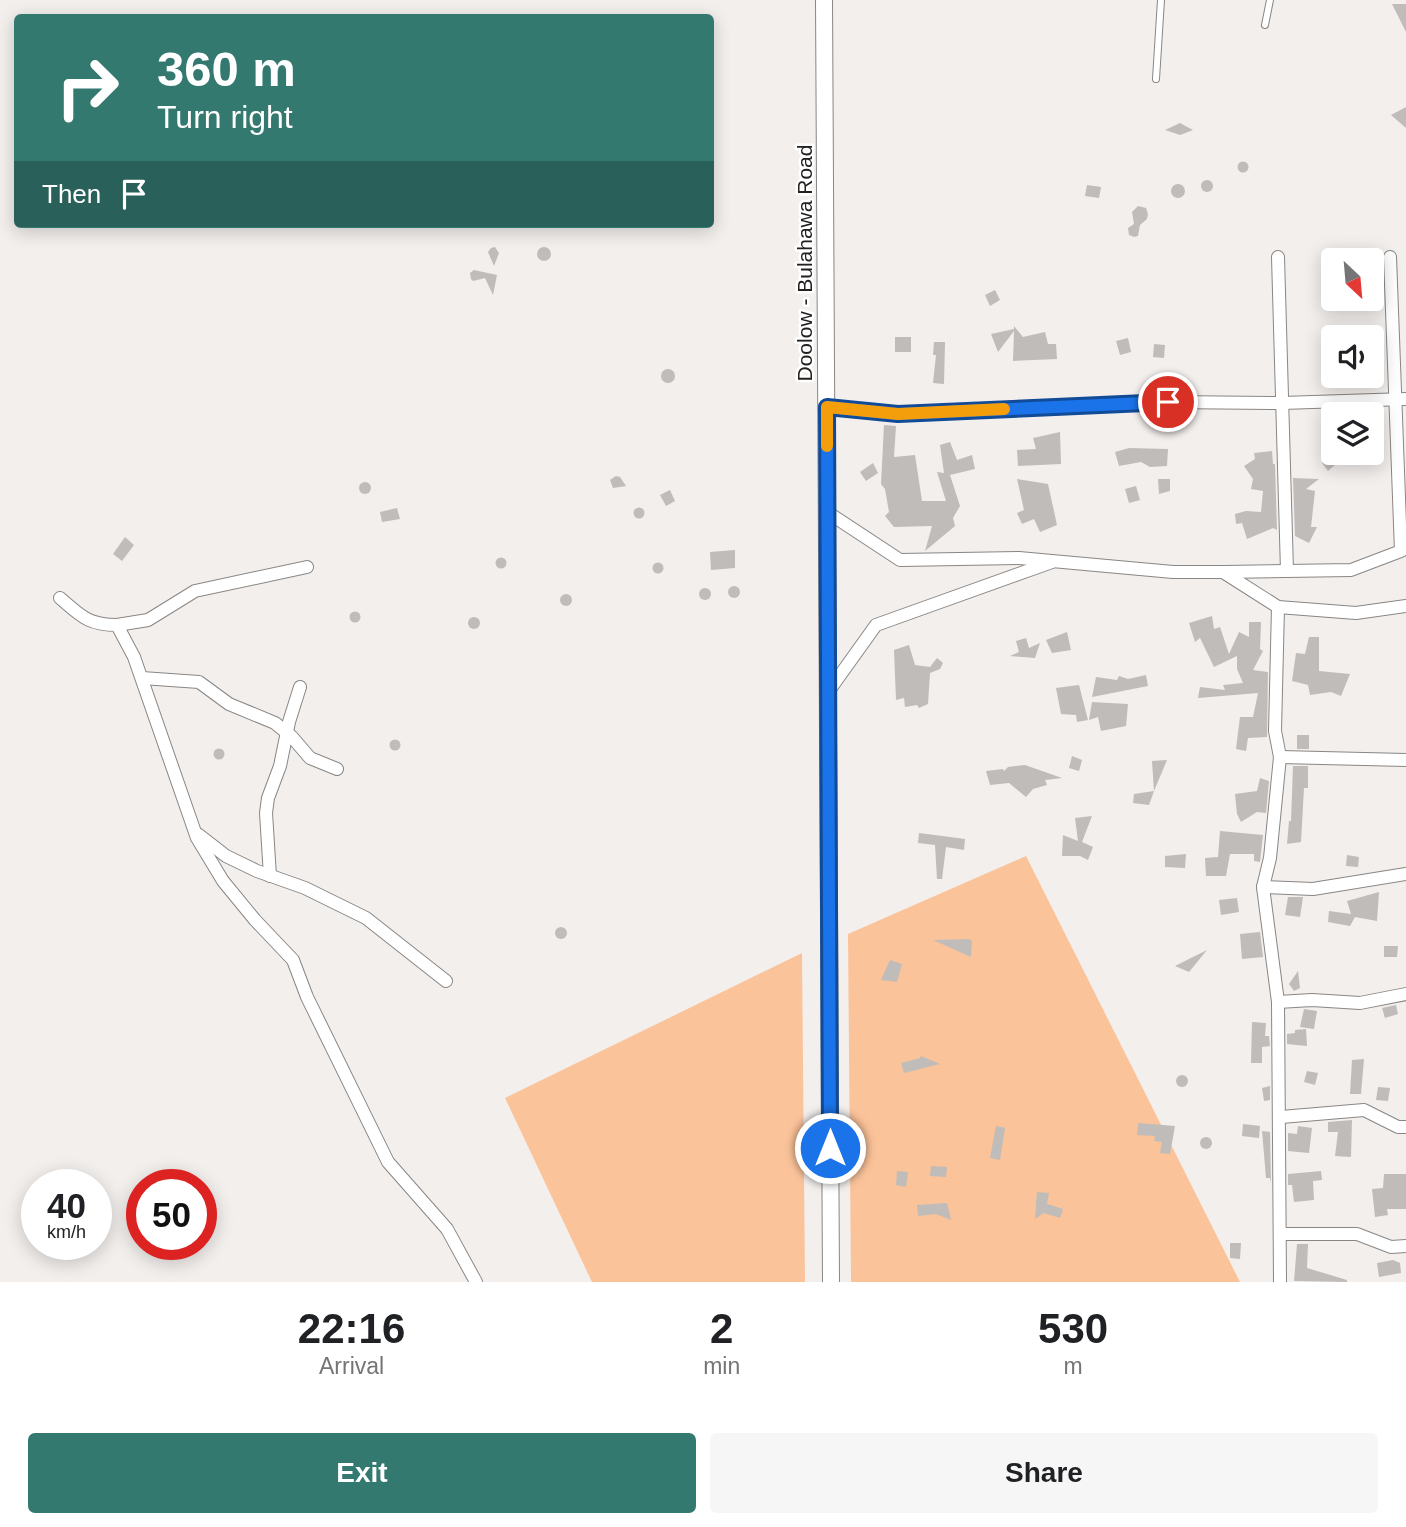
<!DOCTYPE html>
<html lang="en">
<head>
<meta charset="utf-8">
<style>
	body { margin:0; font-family:Helvetica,sans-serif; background:#f6f6f6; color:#202124; height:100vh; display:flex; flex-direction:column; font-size:26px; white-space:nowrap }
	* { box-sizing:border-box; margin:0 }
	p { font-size:23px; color:#757577 }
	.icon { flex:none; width:38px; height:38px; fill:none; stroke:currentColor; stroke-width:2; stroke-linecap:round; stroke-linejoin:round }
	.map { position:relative; height:1282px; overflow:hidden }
	.drawer { display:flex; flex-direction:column; background:#fff; flex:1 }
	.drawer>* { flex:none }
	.hud { position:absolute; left:14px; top:14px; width:700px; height:214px; border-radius:7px; box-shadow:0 4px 18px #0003; background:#347970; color:#fff; overflow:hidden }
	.needle { width:46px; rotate:154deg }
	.fabs { position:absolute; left:1321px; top:248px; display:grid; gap:14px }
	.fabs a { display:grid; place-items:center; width:63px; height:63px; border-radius:7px; background:#fff; box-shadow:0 4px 18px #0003; font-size:35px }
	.speed { position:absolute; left:21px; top:1169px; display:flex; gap:14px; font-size:35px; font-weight:700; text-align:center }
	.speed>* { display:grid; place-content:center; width:91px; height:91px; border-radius:50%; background:#fff; box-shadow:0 4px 18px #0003; line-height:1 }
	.speed small { font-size:18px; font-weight:400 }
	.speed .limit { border:10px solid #d22; background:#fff; color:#111 }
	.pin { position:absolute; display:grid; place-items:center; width:60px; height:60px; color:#fff; margin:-30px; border:4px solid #fff; border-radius:50%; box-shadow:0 2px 7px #0007 }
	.me { position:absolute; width:77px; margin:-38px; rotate:0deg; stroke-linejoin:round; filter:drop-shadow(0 0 5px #0008) }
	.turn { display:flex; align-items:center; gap:24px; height:147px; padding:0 28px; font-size:32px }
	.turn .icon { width:91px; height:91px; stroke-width:2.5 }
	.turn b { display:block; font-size:49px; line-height:60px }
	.then { display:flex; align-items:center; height:66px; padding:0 28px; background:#0003; gap:14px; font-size:26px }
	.eta { display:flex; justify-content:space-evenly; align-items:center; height:119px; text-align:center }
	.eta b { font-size:42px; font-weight:700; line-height:49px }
	.primary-button { display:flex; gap:14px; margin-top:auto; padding:14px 28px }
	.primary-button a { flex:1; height:80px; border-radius:7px; background:#347970; color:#fff; font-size:28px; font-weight:700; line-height:80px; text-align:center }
	.primary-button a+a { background:#f6f6f6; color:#202124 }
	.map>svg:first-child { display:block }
	.green { fill:#fbc39a }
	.building { fill:#bfbcba }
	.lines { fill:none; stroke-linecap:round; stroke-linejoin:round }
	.lane-casing { stroke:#898684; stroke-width:8 }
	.street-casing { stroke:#898684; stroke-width:14 }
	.secondary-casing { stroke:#898684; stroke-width:18 }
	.lane { stroke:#fff; stroke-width:6 }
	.street { stroke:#fff; stroke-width:12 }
	.secondary { stroke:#fff; stroke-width:16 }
	.route-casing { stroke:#114b97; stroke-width:18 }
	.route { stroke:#1a73e8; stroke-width:12 }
	.slow { stroke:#f59e0b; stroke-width:12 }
	.labels { text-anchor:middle; stroke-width:5; stroke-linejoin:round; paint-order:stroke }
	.street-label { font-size:21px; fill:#222120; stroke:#fff }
</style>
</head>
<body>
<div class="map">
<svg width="1406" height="1282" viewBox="0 0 1406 1282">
	<rect width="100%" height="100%" fill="#f2efed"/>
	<!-- green -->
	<g class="green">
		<path d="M1026,856L1240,1282H851L848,934Z"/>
		<path d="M802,953L805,1282H592L505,1098Z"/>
	</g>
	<!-- building -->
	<g class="building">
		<path d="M1392,4H1406V32Z"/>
		<path d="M1406,107V128L1391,115Z"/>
		<path d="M1180,123L1193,130L1180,135L1165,130Z"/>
		<circle cx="1243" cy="167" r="5.5"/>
		<circle cx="1207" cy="186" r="6"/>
		<circle cx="1178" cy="191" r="7"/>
		<path d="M1087,185L1101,187L1099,198L1085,196Z"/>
		<path d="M1138,206L1146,208L1148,214L1147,219L1140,225L1138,236L1134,237L1129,235L1128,228L1134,224L1132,212Z"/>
		<path d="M495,247L499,253L494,266L488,252L491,248Z"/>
		<circle cx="544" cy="254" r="7"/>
		<path d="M474,270L497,275L493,295L485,278L473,281L471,279L470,273Z"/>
		<path d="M995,290L1000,300L990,306L985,295Z"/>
		<path d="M1014,326L1023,337L1045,332L1048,344H1056L1057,359L1013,361L1014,331L998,352L991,334L1014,329Z"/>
		<rect x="895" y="337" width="16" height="15"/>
		<path d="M1128,338L1131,352L1120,355L1116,341Z"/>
		<path d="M934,342H945L944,384L933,383L936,355H933Z"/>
		<path d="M1154,344L1165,345L1164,358L1153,357Z"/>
		<circle cx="668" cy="376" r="7"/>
		<path d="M884,425L896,426L894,457L915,455L922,501H946L937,472L944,473L940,445L950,442L957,460L972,455L975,469L950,475L960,506L953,518L955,526L925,551L932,526L894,527L885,516L889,512L885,489L881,484Z"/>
		<path d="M1060,432L1061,464L1018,466L1017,450L1036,449L1033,438Z"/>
		<path d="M1129,448L1168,449L1167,466L1150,467L1141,462L1119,466L1115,452Z"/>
		<path d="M1272,451L1273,464H1275L1277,530L1273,528L1247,539L1242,523L1236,524L1235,514L1246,511L1261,512L1263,491L1251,489L1253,479L1244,466L1255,459L1254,453Z"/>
		<path d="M1330,456L1336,464L1328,471L1322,463Z"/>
		<path d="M873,463L878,473L866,481L860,472Z"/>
		<path d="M616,476L620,477L626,486L613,488L610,480Z"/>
		<path d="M1293,478L1319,479L1306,489L1315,491L1311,527H1317L1309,543L1295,536Z"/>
		<path d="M1017,479L1048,484L1057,525L1040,532L1034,519L1022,524L1017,513L1024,510Z"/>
		<path d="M1158,479H1170V491L1159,494Z"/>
		<circle cx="365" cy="488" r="6"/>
		<path d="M1136,486L1140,500L1129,503L1125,489Z"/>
		<path d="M670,490L675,501L666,506L660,495Z"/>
		<circle cx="639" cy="513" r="5.5"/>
		<path d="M397,508L400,519L382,522L380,512Z"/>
		<path d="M125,537L134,545L122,561L113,554Z"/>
		<path d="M735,550V568L711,570L710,552Z"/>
		<circle cx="501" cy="563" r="5.5"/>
		<circle cx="658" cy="568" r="5.5"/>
		<circle cx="734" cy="592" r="6"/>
		<circle cx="705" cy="594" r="6"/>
		<circle cx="566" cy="600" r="6"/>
		<circle cx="355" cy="617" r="5.5"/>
		<path d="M1212,616L1214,629L1220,627L1229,654L1239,632L1249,637V622H1261L1260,649L1263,651L1253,670L1268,672L1267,737L1248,738L1246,751L1236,749L1240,717H1253L1258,693L1198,698L1200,687L1225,690L1223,685L1243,683L1237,669V656L1214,667L1200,638L1195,642L1189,623Z"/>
		<circle cx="474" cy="623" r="6"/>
		<path d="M1067,632L1071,650L1052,653L1046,640Z"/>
		<path d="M1309,637H1319V671L1350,674L1341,696L1331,692L1310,695L1308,685L1292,681L1296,653L1305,654Z"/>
		<path d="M1026,638L1029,648L1040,643L1035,658L1010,656L1019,652L1016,641Z"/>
		<path d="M909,645L915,665L930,667L937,658L943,663L940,669L930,673L928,704L919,708L917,705L905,707L904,698L896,700L894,650Z"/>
		<path d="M1146,675L1148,686L1092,697L1096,677L1117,680L1119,676L1128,679Z"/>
		<path d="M1079,685L1088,720L1077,722L1076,715L1061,714L1056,688Z"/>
		<path d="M1092,702L1128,704L1126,726L1101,731L1098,717L1089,720Z"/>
		<rect x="1297" y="735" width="12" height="14"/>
		<circle cx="395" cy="745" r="5.5"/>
		<circle cx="219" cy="754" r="5.5"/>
		<path d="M1072,756L1082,760L1079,771L1069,768Z"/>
		<path d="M1167,760L1154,791L1152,761Z"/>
		<path d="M1025,765L1062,778L1045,780L1047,785L1033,789L1026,797L1009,783L990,785L986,771L1003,769L1004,771L1008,767Z"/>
		<path d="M1293,766H1308V788H1304L1301,842L1287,844L1289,821H1291Z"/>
		<path d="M1260,778L1269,781L1266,813L1257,812L1241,822L1237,814L1235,794L1257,791Z"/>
		<path d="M1154,791L1149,805L1133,803L1134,794Z"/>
		<path d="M1092,816L1082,842L1093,847L1088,860L1080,856H1062L1063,835L1078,841L1075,818Z"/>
		<path d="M1220,831L1263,835L1260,862L1254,861V854H1230L1226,876H1206L1205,858L1218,857Z"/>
		<path d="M919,833L965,839L964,850L946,847L942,879H937L935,845L918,843Z"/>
		<path d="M1186,854L1185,868L1165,867V856Z"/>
		<path d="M1347,855L1359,857L1358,867L1346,866Z"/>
		<path d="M1379,892L1377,921L1355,917L1350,926L1328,922L1329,911L1351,914L1347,901Z"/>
		<path d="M1288,897H1303L1300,917L1285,915Z"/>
		<path d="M1237,898L1239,912L1221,915L1219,900Z"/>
		<circle cx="561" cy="933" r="6"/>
		<path d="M1260,932L1263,957L1242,959L1240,934Z"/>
		<path d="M969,939L972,941L971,957L933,940Z"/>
		<path d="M1384,946H1398L1397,957H1384Z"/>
		<path d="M1207,950L1189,972L1175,966Z"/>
		<path d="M890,960L902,964L897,982L881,980Z"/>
		<path d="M1298,971L1300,988L1294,991L1289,984Z"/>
		<path d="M1396,1005L1398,1014L1385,1018L1382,1008Z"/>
		<path d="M1304,1009L1317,1011L1314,1029L1300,1027Z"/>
		<path d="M1252,1022L1266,1023L1265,1036H1269L1270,1046L1262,1047V1063H1251Z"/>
		<path d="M1306,1029L1307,1046L1287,1044V1034L1295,1033V1030Z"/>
		<path d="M921,1056L940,1064L904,1073L901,1063L920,1058Z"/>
		<path d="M1364,1059L1361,1094H1350L1352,1060Z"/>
		<path d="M1307,1071L1318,1073L1315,1085L1304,1082Z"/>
		<circle cx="1182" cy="1081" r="6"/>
		<path d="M1270,1086V1100L1264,1101L1262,1088Z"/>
		<path d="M1378,1087L1390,1088L1388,1101L1376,1100Z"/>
		<path d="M1352,1120L1351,1157L1335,1156L1338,1132H1328V1122Z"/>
		<path d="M1138,1123L1175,1126L1170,1154L1160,1153L1162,1142L1154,1141L1155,1136L1137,1135Z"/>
		<path d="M1243,1124L1260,1126L1259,1138L1242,1136Z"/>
		<path d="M996,1126L1005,1128L1000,1160L990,1158Z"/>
		<path d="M1298,1126L1312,1128L1309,1153L1288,1151V1133L1297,1134Z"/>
		<path d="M1262,1131L1270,1132L1271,1183L1270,1178H1266Z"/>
		<circle cx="1206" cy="1143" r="6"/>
		<path d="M931,1166L947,1167L946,1177L930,1176Z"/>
		<path d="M897,1171L908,1172L906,1187L896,1185Z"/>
		<path d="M1321,1171L1322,1180L1313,1181L1314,1200L1294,1202L1292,1185H1288V1174Z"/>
		<path d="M1384,1174H1406V1209H1387L1388,1215L1375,1217L1372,1189L1383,1188Z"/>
		<path d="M1037,1192L1049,1193L1047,1204L1063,1209L1060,1218L1044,1213L1035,1219Z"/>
		<path d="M947,1203L951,1220L936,1214L918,1216L917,1205Z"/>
		<path d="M1230,1243H1241L1240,1259L1230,1258Z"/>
		<path d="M1297,1244H1308L1307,1268L1347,1280V1282L1294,1281Z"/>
		<path d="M1393,1260L1400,1263L1401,1273L1379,1277L1377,1263Z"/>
	</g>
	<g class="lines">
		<defs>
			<g id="lane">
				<path d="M1265,25L1270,0"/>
				<path d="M1156,79L1161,0"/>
			</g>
			<g id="street">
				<path d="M1278,257L1287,571"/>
				<path d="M827,407L898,414L1168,402L1282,403L1406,399"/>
				<path d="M827,512L900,560L1019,558L1173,572H1223L1278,607L1356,613L1406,606"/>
				<path d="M1224,572L1351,570L1401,551L1390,257"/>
				<path d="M60,598C81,616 88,625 117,625L134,657L197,838L223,881L255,920L293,960L307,997L388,1162L447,1229L476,1282"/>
				<path d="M1278,607L1275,731L1280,757L1270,858L1263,887L1278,1002L1312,1000L1360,1003L1406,994"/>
				<path d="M117,625L148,620L195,591L307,567"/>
				<path d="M142,678L199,682L229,704L275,723L292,737L310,758L337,769"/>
				<path d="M828,692L876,625L1052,562"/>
				<path d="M1280,757L1406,760"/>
				<path d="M199,835L226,856L257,871L305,888L366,918L446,981"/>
				<path d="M270,876L266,813L268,798L280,766L289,722L300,687"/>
				<path d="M1263,887L1313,889L1406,874"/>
				<path d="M1278,1002L1280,1282"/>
				<path d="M1281,1117L1364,1110L1398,1127H1406"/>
				<path d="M1281,1234H1357L1391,1247L1406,1246"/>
			</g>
			<path id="secondary" d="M824,0L831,1282"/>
		</defs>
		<!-- lane casing -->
		<use href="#lane" class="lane-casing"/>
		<!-- street casing -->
		<use href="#street" class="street-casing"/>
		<!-- secondary casing -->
		<use href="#secondary" class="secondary-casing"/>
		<!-- lane -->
		<use href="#lane" class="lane"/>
		<!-- street -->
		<use href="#street" class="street"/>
		<!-- secondary -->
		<use href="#secondary" class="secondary"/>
	</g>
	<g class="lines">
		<defs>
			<path id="route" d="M830,1148L827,407L898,414L1168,402"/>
		</defs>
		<!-- route casing -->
		<use href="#route" class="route-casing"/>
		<!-- route -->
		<use href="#route" class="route"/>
		<!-- slow -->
		<path class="slow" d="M827,446V407L898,414L1004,409"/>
	</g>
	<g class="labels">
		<!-- street labels -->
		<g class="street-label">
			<text transform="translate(805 263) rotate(-90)" y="7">Doolow - Bulahawa Road</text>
		</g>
	</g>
</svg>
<div class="fabs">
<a><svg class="needle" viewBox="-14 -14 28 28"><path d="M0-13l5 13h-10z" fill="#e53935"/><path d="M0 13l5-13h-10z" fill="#757577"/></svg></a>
<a><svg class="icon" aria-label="sound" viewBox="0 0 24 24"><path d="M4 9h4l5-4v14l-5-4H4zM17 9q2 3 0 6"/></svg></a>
<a><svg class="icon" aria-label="layers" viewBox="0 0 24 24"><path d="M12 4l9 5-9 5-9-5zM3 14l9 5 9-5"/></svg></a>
</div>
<div class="speed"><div>40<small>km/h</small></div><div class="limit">50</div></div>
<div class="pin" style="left:1168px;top:402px;background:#d93025"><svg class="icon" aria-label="arrive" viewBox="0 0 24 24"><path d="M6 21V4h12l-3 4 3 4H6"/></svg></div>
<svg class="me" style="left:830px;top:1148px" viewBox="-20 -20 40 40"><circle r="17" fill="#1a73e8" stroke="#fff" stroke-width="3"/><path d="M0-11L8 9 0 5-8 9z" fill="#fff"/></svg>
<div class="hud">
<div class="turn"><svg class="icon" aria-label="right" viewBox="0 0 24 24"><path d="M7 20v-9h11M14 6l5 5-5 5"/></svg><div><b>360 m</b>Turn right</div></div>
<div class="then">Then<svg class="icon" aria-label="arrive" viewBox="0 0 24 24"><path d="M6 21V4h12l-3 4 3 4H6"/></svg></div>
</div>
</div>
<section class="drawer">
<div class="eta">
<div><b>22:16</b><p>Arrival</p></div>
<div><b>2</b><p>min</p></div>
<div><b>530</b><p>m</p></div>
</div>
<div class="primary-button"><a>Exit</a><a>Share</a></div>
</section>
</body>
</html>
